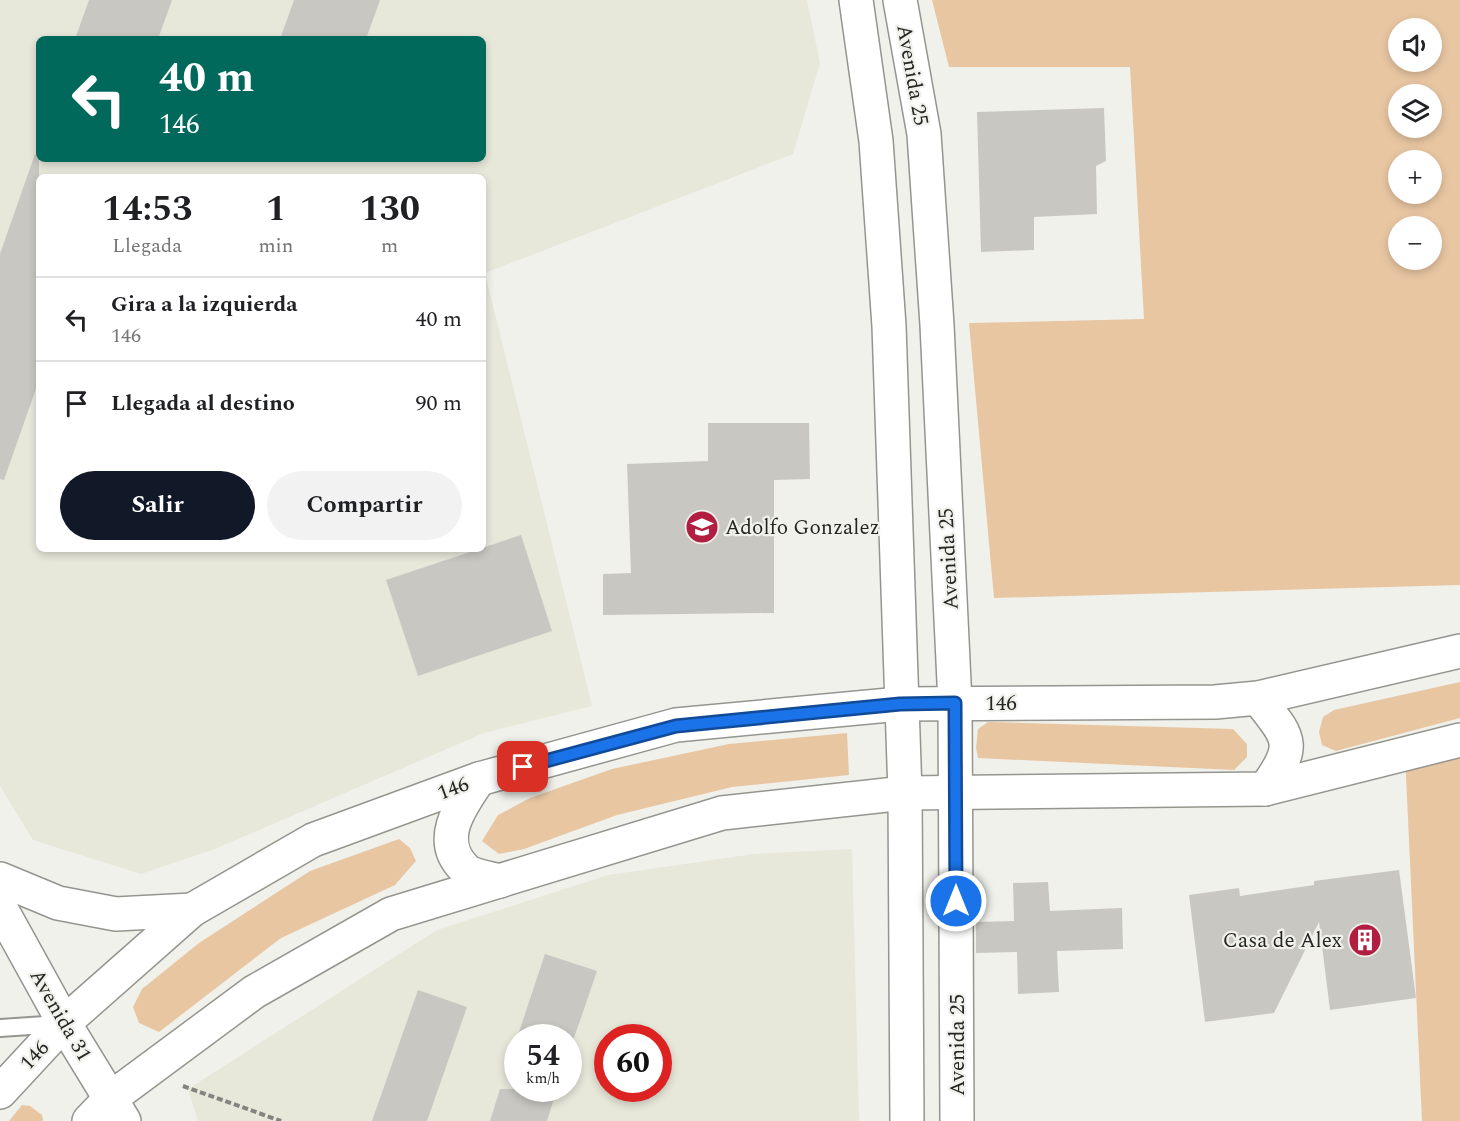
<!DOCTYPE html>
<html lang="es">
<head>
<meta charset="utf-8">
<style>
	body { margin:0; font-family:Spectral,serif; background:#f2f2f2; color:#202124; height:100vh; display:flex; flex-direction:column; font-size:22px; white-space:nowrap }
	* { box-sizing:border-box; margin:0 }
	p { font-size:20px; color:#757577 }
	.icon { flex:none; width:33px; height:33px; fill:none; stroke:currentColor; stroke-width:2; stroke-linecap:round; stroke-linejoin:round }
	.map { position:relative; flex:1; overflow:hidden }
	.details { position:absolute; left:36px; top:174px; width:450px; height:378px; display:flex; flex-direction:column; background:#fff; border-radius:9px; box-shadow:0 3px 9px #0003 }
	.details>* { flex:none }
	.top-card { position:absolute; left:36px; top:36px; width:450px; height:126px; border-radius:9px; box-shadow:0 3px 9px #0003; background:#00695c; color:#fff; overflow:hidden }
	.buttons { position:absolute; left:1388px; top:18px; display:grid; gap:12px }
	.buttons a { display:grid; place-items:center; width:54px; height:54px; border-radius:50%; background:#fff; box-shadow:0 3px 9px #0003; font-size:30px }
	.speed { position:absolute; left:504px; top:1024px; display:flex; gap:12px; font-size:30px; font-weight:700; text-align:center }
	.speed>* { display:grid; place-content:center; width:78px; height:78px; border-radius:50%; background:#fff; box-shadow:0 3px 9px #0003; line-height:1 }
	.speed small { font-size:15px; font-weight:400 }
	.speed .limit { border:9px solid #d22; background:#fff; color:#111 }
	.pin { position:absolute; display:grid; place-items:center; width:51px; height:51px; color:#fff; margin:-26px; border-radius:12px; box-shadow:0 3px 9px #0006 }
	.me { position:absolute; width:66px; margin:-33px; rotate:0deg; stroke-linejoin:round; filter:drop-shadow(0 0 4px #0008) }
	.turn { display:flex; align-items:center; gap:21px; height:126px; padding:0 24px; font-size:27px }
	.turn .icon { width:78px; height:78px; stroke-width:2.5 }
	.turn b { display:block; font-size:42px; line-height:51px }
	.eta { display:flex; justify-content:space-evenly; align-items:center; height:102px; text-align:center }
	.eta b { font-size:36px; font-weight:700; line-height:42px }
	.primary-button { display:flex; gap:12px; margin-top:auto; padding:12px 24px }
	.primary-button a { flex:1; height:69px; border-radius:36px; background:#111827; color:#fff; font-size:24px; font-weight:700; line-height:69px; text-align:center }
	.primary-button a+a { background:#f2f2f2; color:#202124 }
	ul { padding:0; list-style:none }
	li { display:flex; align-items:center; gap:18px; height:84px; padding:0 24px; border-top:2px solid #e0e0e0 }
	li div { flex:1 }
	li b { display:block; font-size:22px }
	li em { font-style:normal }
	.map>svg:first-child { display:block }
	.built { fill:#e7e7da; fill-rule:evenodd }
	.green { fill:#e8c6a2; fill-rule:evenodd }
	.building { fill:#c9c7c2 }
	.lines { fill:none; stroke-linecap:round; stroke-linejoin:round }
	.service-casing { stroke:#959590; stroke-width:20 }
	.tertiary-casing { stroke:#959590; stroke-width:36 }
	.secondary-casing { stroke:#959590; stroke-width:36 }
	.primary-casing { stroke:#959590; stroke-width:36 }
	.path { stroke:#838380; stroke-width:4; stroke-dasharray:6 3; stroke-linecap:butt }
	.service { stroke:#fff; stroke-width:16 }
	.tertiary { stroke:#fff; stroke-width:33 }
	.secondary { stroke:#fff; stroke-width:33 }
	.primary { stroke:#fff; stroke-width:33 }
	.route-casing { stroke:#114b97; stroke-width:15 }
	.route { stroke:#1a73e8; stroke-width:10 }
	.labels { text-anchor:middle; stroke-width:4.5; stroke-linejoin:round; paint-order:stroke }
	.street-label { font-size:21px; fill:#252523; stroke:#f1f1ec }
	.poi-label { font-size:21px; fill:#252523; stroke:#f1f1ec; text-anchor:start }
</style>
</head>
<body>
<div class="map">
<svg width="1460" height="1121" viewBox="0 0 1460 1121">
	<rect width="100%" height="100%" fill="#f1f1ec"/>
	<!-- built -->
	<g class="built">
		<path d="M0,0H807L820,63L793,154L485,273L592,706L484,733L215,849L141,874L33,840L0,786ZM39,39H483V159H39ZM39,177H483V549H39Z"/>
		<path d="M852,849L859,1121H198L188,1089L437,930L608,875L754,854ZM518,1038H568V1089H518ZM608,1038H658V1089H608Z"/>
	</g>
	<!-- green -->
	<g class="green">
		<path d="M932,0H1460V585L994,598L969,323L1144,319L1130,67H949ZM1431,28V62H1398V28ZM1431,94V128H1398V94ZM1398,160H1431V194H1398ZM1431,226V260H1398V226Z"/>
		<path d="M1460,682V718L1336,751L1322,745L1319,732L1323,717L1334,710Z"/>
		<path d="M988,722L1233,729L1247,744V757L1234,770L978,758L976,748L978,729Z"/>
		<path d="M847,733L849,775L732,787L617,815L524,849L499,854L482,841L498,815L530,798L612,769L729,744Z"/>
		<path d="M1460,740V1121H1422L1405,754Z"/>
		<path d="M399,839L410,848L416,861L395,885L281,938L159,1032L139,1023L133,1007L142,989L199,943L310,871Z"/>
		<path d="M22,1105L30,1106L42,1115L43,1121H9Z"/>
	</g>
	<!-- building -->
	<g class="building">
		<path d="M89,0H172L158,39H75Z"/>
		<path d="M294,0H380L366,39H280Z"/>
		<path d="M1104,108L1106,161L1096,166L1097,214L1034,217V250L981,252L977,112Z"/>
		<path d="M35,154L39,155V380L4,480L0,479V254Z"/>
		<path d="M708,423H809L810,479L774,480V613L603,615V574L631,573L627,464L708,461Z"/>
		<path d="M521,535L552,631L418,676L386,580Z"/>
		<path d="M1399,870L1416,998L1330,1010L1319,922L1274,1013L1205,1022L1189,895L1239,888L1240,896L1314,885V881Z"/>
		<path d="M1048,882L1050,911L1122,908L1123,949L1057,951L1059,992L1018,994L1017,952L976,953V922L1014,921L1013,883Z"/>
		<path d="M545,954L597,971L574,1038H517Z"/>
		<path d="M418,990L467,1007L427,1121H372Z"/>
		<path d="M500,1089H557L547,1121H490Z"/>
	</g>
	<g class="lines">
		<defs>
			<path id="service" d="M0,1028L60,1024"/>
			<g id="tertiary">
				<path d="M0,1092L64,1023"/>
				<path d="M89,1121L111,1098"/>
			</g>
			<g id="secondary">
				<path d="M1258,698C1290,739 1298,744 1265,789"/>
				<path d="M479,779C462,804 435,839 464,868C471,876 490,878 500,881"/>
				<path d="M0,879L58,903L116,914L192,910"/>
				<path d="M0,907L64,1023L124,1121"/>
				<path d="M64,1023L192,910L313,840L479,779L676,725L900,704L1215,702L1258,698L1460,651"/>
				<path d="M111,1098L254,992L391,914L722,813L905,793L1265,789L1460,740"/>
			</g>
			<g id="primary">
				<path d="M856,0L876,141L889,326L905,793L907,1121"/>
				<path d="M900,0L924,134L937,325L955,703L957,1121"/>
			</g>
		</defs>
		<!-- service casing -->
		<use href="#service" class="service-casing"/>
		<!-- tertiary casing -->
		<use href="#tertiary" class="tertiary-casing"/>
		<!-- secondary casing -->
		<use href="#secondary" class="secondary-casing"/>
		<!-- primary casing -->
		<use href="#primary" class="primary-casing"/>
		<!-- path -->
		<path class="path" d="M183,1086L281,1121"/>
		<!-- service -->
		<use href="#service" class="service"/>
		<!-- tertiary -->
		<use href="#tertiary" class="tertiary"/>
		<!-- secondary -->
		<use href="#secondary" class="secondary"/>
		<!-- primary -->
		<use href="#primary" class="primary"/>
	</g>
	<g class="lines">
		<defs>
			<path id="route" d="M523,767L676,726L900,704L955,703L956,901"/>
		</defs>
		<!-- route casing -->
		<use href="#route" class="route-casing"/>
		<!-- route -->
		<use href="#route" class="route"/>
	</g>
	<!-- icons -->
	<defs>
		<symbol id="school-disc" viewBox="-11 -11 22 22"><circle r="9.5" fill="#b11e42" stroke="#f1f1ec"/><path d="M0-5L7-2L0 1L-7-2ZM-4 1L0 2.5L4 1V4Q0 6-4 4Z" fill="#fff"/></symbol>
		<symbol id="building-disc" viewBox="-11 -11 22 22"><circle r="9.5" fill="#b11e42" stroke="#f1f1ec"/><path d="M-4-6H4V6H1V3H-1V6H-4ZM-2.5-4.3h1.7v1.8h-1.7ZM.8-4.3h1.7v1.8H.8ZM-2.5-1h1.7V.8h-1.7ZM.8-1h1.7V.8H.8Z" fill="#fff"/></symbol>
	</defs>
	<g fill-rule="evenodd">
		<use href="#school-disc" x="683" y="508" width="38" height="38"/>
		<use href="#building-disc" x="1346" y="921" width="38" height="38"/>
	</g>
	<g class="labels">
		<!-- street labels -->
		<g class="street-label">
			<text transform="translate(913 75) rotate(80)" y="7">Avenida 25</text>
			<text transform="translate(948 559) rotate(-93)" y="7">Avenida 25</text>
			<text x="1001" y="710">146</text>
			<text transform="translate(453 788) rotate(-20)" y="7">146</text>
			<text transform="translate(61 1015) rotate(60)" y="7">Avenida 31</text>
			<text transform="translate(957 1045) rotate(-90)" y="7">Avenida 25</text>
			<text transform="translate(34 1055) rotate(-47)" y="7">146</text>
		</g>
		<!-- poi labels -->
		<g class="poi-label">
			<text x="725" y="534">Adolfo Gonzalez</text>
			<text x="1342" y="947" text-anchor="end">Casa de Alex</text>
		</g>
	</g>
</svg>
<div class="buttons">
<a><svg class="icon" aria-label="sound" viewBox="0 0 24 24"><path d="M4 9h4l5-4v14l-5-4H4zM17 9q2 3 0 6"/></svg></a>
<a><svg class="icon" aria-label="layers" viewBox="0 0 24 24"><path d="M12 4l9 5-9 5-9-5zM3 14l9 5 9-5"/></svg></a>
<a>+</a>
<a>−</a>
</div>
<div class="speed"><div>54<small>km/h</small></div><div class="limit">60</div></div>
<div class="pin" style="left:523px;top:767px;background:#d93025"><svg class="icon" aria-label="arrive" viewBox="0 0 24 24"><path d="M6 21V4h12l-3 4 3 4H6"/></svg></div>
<svg class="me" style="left:956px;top:901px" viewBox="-20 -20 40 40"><circle r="17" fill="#1a73e8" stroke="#fff" stroke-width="3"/><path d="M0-11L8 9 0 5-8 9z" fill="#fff"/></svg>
<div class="top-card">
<div class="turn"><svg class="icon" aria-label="left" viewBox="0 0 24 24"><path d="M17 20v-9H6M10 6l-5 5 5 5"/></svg><div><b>40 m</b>146</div></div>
</div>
<section class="details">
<div class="eta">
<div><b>14:53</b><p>Llegada</p></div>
<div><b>1</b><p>min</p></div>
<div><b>130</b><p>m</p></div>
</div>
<ul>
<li><svg class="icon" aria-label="left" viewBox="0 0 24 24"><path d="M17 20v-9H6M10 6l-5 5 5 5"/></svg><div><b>Gira a la izquierda</b><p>146</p></div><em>40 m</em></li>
<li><svg class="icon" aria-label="arrive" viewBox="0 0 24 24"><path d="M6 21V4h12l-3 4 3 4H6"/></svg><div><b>Llegada al destino</b></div><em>90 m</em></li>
</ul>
<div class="primary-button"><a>Salir</a><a>Compartir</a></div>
</section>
</div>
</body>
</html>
